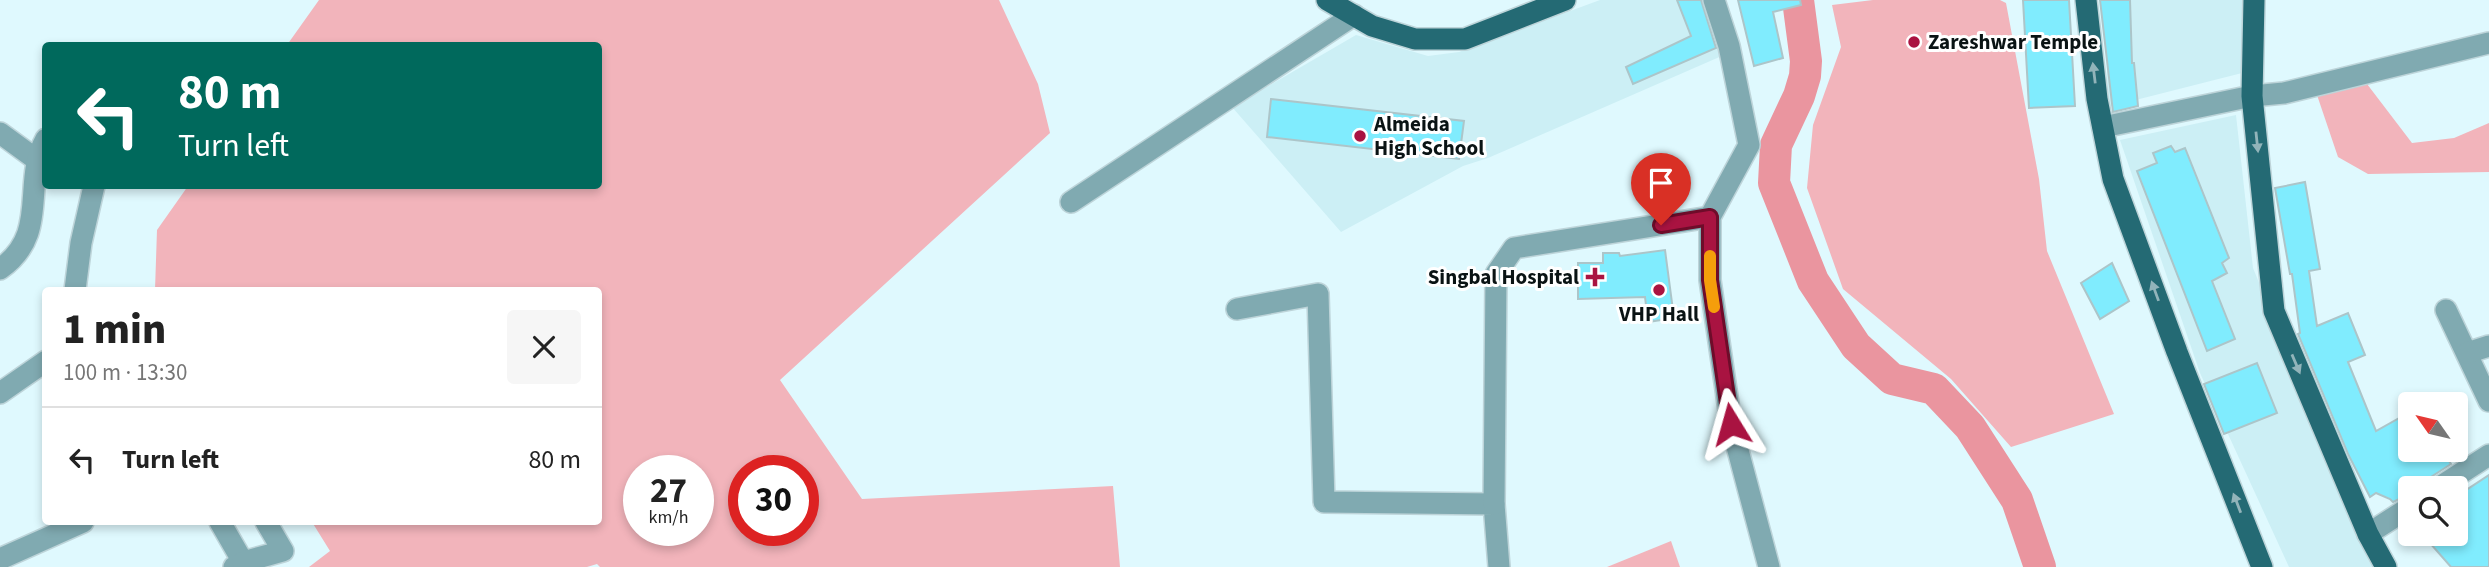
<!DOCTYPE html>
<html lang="en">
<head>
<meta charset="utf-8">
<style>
	body { margin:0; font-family:"Source Sans 3",sans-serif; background:#f6f6f6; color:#222; height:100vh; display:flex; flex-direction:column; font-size:26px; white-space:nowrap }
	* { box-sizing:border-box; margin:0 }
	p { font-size:23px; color:#767676 }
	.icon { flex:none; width:38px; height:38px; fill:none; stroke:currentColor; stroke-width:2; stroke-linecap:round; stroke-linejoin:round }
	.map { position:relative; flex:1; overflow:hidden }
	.sheet { position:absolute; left:42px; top:287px; width:560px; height:238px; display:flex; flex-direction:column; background:#fff; border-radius:7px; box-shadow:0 4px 10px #0003 }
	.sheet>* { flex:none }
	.top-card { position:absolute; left:42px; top:42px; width:560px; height:147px; border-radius:7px; box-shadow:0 4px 10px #0003; background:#00695c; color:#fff; overflow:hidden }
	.needle { width:46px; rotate:304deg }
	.buttons { position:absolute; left:2398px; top:392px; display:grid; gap:14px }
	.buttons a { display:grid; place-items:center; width:70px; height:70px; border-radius:7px; background:#fff; box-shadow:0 4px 10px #0003; font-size:35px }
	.speed { position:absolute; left:623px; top:455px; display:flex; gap:14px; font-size:35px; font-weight:700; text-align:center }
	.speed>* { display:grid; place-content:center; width:91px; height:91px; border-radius:50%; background:#fff; box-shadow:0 4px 10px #0003; line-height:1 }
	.speed small { font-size:18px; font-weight:400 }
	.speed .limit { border:10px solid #d22; background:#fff; color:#111 }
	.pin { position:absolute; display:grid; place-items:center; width:60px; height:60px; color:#fff; margin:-72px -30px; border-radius:50% 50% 50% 0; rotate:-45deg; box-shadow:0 0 7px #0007 }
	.pin .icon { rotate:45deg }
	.me { position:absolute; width:77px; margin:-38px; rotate:352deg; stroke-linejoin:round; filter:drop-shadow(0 0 5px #0008) }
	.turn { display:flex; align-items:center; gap:24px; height:147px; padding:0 21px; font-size:32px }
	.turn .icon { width:91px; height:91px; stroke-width:2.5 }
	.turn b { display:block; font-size:49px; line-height:60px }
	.round { display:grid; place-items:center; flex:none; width:74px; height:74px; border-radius:7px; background:#f6f6f6 }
	.overview { display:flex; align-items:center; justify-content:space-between; height:119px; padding:0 21px }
	h1 { font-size:42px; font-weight:800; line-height:52px }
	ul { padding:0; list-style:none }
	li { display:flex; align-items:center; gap:21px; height:105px; padding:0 21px; border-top:2px solid #e0e0e0 }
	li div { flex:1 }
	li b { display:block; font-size:26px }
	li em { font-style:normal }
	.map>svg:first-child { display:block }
	.built { fill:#cceff5 }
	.green { fill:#f2b4bb; fill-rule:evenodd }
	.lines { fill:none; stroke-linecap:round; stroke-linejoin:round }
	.river { stroke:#ea959f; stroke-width:32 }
	.building { fill:#80ecfe; stroke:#acc5c9; stroke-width:2 }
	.minor-casing { stroke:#bdd4d9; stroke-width:24 }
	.major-casing { stroke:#bdd4d9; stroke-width:24 }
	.minor { stroke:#80aab1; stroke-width:21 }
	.major { stroke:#246a74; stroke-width:21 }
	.oneway { fill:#92b4ba }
	.route-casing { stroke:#6e0c2a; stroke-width:18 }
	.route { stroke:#a91341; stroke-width:12 }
	.slow { stroke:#f59e0b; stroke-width:12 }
	.poi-dot { fill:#a91341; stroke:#fff; stroke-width:2.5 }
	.labels { text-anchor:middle; stroke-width:6; stroke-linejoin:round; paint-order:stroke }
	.poi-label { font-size:21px; font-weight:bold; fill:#0a1314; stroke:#fff; text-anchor:start }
</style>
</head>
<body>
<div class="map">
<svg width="2489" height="567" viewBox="0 0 2489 567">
	<rect width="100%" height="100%" fill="#dff9fe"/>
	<!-- built -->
	<g class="built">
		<path d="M1600,0H1702L1724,55L1488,158L1463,166L1341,232L1232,107L1356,35L1428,56L1459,52Z"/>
		<path d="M2105,0H2244L2246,72L2108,107Z"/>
		<path d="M2236,115L2253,268L2375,567H2289L2200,373L2120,140Z"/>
	</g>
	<!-- green -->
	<g class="green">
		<path d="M319,0H999L1038,84L1050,133L780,380L862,499L1113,486L1120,567H600L597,564L587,567H309L330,551L312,522H598V290H155L157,230L188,186H598V46L287,45ZM639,471H698V530H639ZM744,471H803V530H744Z"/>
		<path d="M1873,0H2000L2006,3L2039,179L2047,251L2114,414L2011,447L1951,379L1843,289L1807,188L1813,125L1841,47L1832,5Z"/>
		<path d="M2367,84L2412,143L2454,138L2489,123V172L2368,174L2338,157L2317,95Z"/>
		<path d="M1671,541L1680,567H1607Z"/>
	</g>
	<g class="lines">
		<!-- river -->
		<path class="river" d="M1798,0L1806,61L1805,76L1799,96L1776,145L1774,183L1813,281L1856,346L1892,379L1934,389L1970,427L2017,500L2040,567"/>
	</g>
	<!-- building -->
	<g class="building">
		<path d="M1677,0H1701L1716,48L1633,84L1626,67L1691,36Z"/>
		<path d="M1738,0H1800L1801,5L1773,12L1783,58L1754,66Z"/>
		<path d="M2023,0H2069L2075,106L2029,108Z"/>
		<path d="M2100,0H2130L2132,63H2134L2138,106L2113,112Z"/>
		<path d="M1271,99L1464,121L1459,159L1267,137Z"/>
		<path d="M2171,146L2175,152L2185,148L2229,258L2222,263L2227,273L2212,281L2235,339L2207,351L2137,171L2157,163L2153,153Z"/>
		<path d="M2305,182L2320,269L2309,271L2317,326L2348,313L2365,355L2348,362L2376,431L2410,412V450H2442L2451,464L2431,477L2426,485L2420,488H2410V494L2393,502L2390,499L2376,493L2370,497L2348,454L2298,334L2300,333L2292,274H2290L2275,188Z"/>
		<path d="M1665,250L1674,318L1648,322L1645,297L1578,299V263H1603V253H1619L1620,256Z"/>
		<path d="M2112,263L2129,301L2100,319L2081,283Z"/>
		<path d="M2257,363L2277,413L2224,434L2204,384Z"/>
		<path d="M2489,475V567H2451L2422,534H2455V492L2464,487L2466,490Z"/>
	</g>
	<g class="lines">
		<defs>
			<g id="minor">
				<path d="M1714,0L1729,46L1749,145L1710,217V280L1731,424L1769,567"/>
				<path d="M2103,127L2252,96L2284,93L2489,43"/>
				<path d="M0,133L37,160"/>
				<path d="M1071,202L1354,15"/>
				<path d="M0,269C51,233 21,183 46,139"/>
				<path d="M75,290L81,243L94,186"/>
				<path d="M1237,309L1318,294L1324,502L1494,504L1499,567"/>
				<path d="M2446,310L2489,401"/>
				<path d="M2467,353L2489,346"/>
				<path d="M0,393L46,361"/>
				<path d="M2438,488L2489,455"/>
				<path d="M1494,504L1496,274L1514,248L1710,217"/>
				<path d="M220,522L243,562L234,567"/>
				<path d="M2368,534L2410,507"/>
				<path d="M0,559L83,522"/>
				<path d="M243,562L283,551L266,522"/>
			</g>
			<g id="major">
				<path d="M1327,0L1372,26L1415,39H1465L1565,0"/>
				<path d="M2086,0L2097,99L2113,179L2177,352L2262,567"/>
				<path d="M2254,0L2252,96L2274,311L2368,534L2386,567"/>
			</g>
		</defs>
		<!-- minor casing -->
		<use href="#minor" class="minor-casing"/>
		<!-- major casing -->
		<use href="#major" class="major-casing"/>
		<!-- minor -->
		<use href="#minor" class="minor"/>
		<!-- major -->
		<use href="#major" class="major"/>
	</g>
	<!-- one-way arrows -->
	<defs><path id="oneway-solid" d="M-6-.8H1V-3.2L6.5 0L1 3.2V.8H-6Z" transform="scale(1.75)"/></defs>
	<g class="oneway">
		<use href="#oneway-solid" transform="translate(2094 73) rotate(-97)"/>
		<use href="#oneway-solid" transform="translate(2257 142) rotate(84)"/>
		<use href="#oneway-solid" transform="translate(2155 291) rotate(-110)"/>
		<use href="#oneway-solid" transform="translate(2296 364) rotate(67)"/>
		<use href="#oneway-solid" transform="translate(2237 503) rotate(-111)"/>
	</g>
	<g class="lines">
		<defs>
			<path id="route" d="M1661,225L1710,217V280L1731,424"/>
		</defs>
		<!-- route casing -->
		<use href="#route" class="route-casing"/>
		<!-- route -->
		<use href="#route" class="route"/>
		<!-- slow -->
		<path class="slow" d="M1710,256V280L1714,307"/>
	</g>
	<!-- markers -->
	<g class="poi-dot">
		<circle cx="1914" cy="42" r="7"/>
		<circle cx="1360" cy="136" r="7"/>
		<path d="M1591.5 266.5h7v7h7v7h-7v7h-7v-7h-7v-7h7z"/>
		<circle cx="1659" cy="290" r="7"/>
	</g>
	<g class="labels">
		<!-- poi labels -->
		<g class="poi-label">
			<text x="1928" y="49">Zareshwar Temple</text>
			<text x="1374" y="131">Almeida<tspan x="1374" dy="24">High School</tspan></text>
			<text x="1579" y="284" text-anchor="end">Singbal Hospital</text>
			<text x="1659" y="321" text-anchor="middle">VHP Hall</text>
		</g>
	</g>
</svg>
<div class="buttons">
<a><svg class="needle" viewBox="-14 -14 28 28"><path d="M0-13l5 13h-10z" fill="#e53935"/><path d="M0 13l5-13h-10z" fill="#767676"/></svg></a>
<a><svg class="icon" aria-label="search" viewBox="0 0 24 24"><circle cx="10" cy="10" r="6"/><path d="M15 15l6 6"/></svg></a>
</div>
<div class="speed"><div>27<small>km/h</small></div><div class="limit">30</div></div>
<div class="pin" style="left:1661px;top:225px;background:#d93025"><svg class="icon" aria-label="arrive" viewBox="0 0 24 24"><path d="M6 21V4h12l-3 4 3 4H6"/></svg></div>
<svg class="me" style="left:1731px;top:424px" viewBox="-20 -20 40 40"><path d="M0-17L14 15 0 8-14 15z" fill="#a91341" stroke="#fff" stroke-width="4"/></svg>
<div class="top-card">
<div class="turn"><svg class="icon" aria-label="left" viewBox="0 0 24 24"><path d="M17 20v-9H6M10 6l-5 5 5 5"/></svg><div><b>80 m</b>Turn left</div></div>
</div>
<section class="sheet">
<div class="overview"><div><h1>1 min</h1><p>100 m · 13:30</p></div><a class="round"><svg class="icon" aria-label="close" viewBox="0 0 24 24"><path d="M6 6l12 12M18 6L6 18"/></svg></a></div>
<ul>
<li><svg class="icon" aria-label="left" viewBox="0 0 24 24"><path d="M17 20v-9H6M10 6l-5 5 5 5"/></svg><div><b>Turn left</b></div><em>80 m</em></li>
</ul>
</section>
</div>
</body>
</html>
